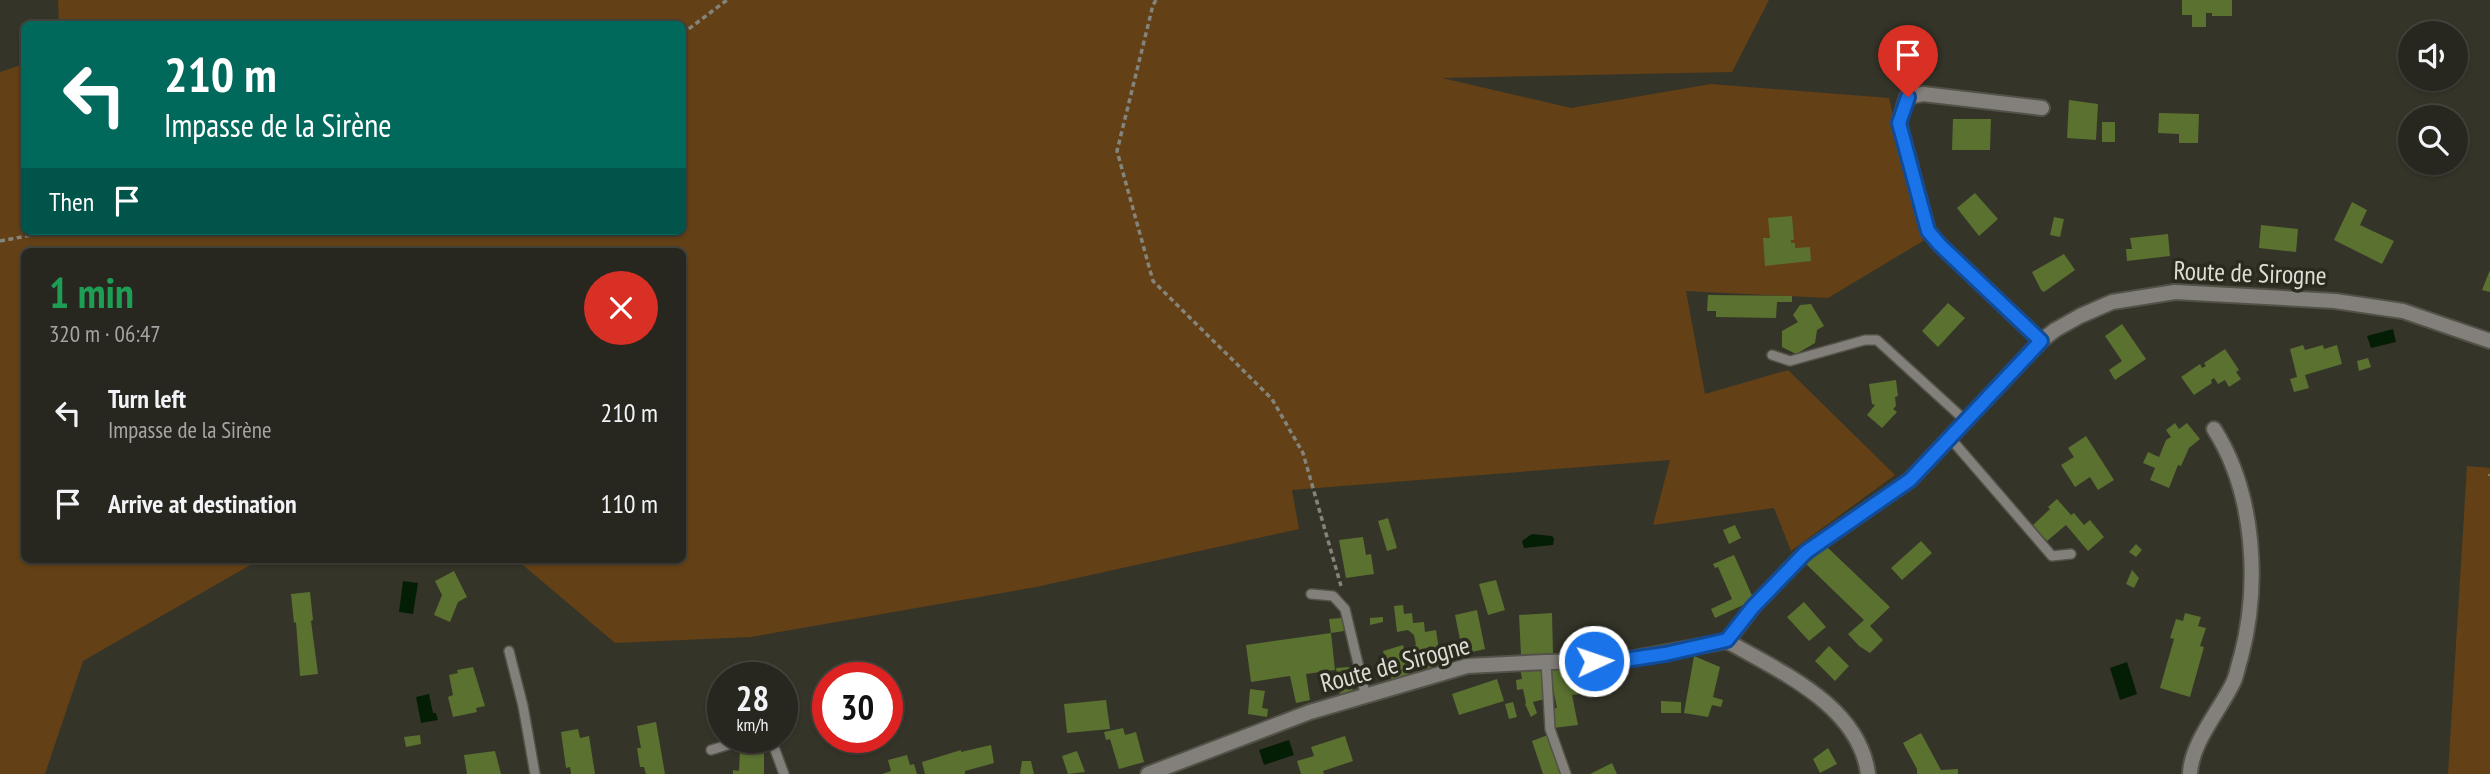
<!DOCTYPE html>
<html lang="en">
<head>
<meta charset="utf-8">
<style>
	body { margin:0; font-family:"PT Sans Narrow",sans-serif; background:#34332c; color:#f1f3f6; height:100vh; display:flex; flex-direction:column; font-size:26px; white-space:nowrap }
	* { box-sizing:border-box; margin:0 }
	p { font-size:23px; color:#a5a5a4 }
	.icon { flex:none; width:38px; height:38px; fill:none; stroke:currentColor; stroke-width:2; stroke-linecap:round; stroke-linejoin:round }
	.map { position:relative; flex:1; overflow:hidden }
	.sheet { position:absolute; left:21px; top:248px; width:665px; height:315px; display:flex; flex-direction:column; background:#28271f; border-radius:10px; box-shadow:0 2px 5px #0004,0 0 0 2px #44443d }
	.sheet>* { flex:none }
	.banner { position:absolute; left:21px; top:21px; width:665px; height:214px; border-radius:10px; box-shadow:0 2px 5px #0004,0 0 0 2px #44443d; background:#00695c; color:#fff; overflow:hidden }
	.buttons { position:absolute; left:2398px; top:21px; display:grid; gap:14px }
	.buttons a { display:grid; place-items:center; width:70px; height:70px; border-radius:50%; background:#28271f; box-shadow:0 2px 5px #0004,0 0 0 2px #44443d; font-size:35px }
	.speed { position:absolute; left:707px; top:662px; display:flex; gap:14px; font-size:35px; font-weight:700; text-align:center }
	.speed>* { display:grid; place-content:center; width:91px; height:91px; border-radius:50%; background:#28271f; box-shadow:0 2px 5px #0004,0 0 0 2px #44443d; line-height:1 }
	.speed small { font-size:18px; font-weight:400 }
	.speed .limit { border:10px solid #d22; background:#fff; color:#111 }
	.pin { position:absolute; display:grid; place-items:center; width:60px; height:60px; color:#fff; margin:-72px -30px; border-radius:50% 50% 50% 0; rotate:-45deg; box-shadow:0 0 7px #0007 }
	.pin .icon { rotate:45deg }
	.me { position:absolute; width:77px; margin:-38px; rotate:87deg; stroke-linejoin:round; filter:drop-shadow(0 0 5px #0008) }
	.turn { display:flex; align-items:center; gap:24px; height:147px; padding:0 28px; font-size:32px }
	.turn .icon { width:91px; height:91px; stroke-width:2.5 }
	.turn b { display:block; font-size:49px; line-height:60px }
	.then { display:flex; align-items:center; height:66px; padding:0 28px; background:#0003; gap:14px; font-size:26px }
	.round { display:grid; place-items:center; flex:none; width:74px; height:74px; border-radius:37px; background:#34332c }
	.overview { display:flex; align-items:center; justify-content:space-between; height:119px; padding:0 28px }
	h1 { font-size:42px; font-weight:800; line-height:52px; color:#1e9e55 }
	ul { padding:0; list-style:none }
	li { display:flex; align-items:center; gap:21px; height:91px; padding:0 28px }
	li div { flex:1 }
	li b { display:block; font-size:26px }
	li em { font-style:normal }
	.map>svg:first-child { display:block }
	.green { fill:#634016 }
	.water { fill:#041e06 }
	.building { fill:#5a7130 }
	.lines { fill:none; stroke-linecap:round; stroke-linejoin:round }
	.lane-casing { stroke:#535248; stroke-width:12 }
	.street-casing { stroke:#535248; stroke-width:18 }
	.path { stroke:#84847a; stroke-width:3.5; stroke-dasharray:5 3.5; stroke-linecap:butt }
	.lane { stroke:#83807b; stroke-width:9 }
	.street { stroke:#83807b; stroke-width:14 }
	.route-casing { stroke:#114b97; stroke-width:18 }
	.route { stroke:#1a73e8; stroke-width:12 }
	.labels { text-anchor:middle; stroke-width:7; stroke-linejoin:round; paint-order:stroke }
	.street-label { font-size:26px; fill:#ddddd6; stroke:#2b2a1f }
</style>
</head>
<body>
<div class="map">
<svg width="2490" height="774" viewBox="0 0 2490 774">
	<rect width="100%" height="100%" fill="#353429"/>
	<!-- green -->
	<g class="green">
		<path d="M58,0H1769L1732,72L1442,78L1571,108L1711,84L1889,98L1923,241L1828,298L1686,291L1705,394L1788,370L1895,475L1791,551L1774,508L1653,525L1670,460L1292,490L1299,529L1036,587L751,637L615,643L517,560H682V252H24V560H259L83,661L45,774H0V72L24,64V231H682V24H59Z"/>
		<path d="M2467,466L2490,468V774H2448Z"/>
	</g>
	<!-- water -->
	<g class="water">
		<path d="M2393,329L2396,342L2371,348L2367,336Z"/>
		<path d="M1532,534L1552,536L1554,539L1553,545L1524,548L1522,541Z"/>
		<path d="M403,581L418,583L413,614L399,612Z"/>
		<path d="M2127,662L2137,694L2120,700L2110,668Z"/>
		<path d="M429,694L433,713H436L438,720L421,723L416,697Z"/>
		<path d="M1289,740L1294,755L1264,765L1259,750Z"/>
	</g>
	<!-- building -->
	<g class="building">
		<path d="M2182,0H2232V16H2212V13H2206V27H2192V15H2182Z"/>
		<path d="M2069,100L2098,104L2096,140L2067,138Z"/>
		<path d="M2159,113L2199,114L2198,143H2179V134L2158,133Z"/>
		<path d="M1953,119H1991L1990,150H1952Z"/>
		<rect x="2102" y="122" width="13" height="20"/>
		<path d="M1975,193L1998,219L1979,236L1957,208Z"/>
		<path d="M2352,202L2367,210L2360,225L2394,241L2382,264L2334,240Z"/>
		<path d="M1792,216L1794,240H1791V243H1795V248L1810,247L1811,261L1765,266L1763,238H1770L1768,218Z"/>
		<path d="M2054,217L2064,219L2060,237L2050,235Z"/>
		<path d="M2261,225L2298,229L2296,252L2259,248Z"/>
		<path d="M2168,234L2170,256L2127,261L2126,249H2132L2130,238Z"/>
		<path d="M2064,254L2075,270L2044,292L2041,290L2032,272Z"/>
		<path d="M2490,270V292L2482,290Z"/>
		<path d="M1708,295L1792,296V302H1777L1776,318L1716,317V311H1707Z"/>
		<path d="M1948,303L1965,318L1938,347L1922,331Z"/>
		<path d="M1811,304L1824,326L1817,330L1815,343L1796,354L1782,347V331L1798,322L1793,315L1800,305Z"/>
		<path d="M2122,324L2146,359L2115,380L2109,370L2122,361L2105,336Z"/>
		<path d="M2303,345L2305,350L2323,345L2324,349L2337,345L2342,364L2305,375L2309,388L2294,392L2290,379L2297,377L2290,349Z"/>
		<path d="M2225,349L2239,370L2236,372L2241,379L2229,387L2225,380L2218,384L2214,378L2211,380L2212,383L2194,395L2181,377L2200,364L2202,368L2206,366L2204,363Z"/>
		<path d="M2368,358L2371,367L2359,371L2357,361Z"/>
		<path d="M1896,380L1898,396L1895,397L1896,406L1893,409L1897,412L1882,428L1867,415L1875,405L1872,404L1869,384Z"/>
		<path d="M2175,423L2179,429L2187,423L2200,439L2189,448L2181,466L2178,465L2169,488L2150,480L2155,468L2143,463L2148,452L2159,457L2166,440L2171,437L2166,430Z"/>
		<path d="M2086,436L2114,480L2098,490L2090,477L2075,487L2061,465L2074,457L2068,448Z"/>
		<path d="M2057,499L2071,515L2074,513L2084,525L2090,520L2104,537L2088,551L2066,525L2047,541L2033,525L2050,509L2048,507Z"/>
		<path d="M1388,518L1397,548L1387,551L1378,521Z"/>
		<path d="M1735,525L1741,538L1729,544L1723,530Z"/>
		<path d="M1363,537L1366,555L1371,554L1374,574L1346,578L1339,540Z"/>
		<path d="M1921,541L1932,553L1902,580L1891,568Z"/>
		<path d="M2136,544L2142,550L2136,557L2129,552Z"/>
		<path d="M1827,547L1890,607L1870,626L1883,640L1870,653L1859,646L1848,634L1864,620L1806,564Z"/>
		<path d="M1734,555L1754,600L1715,618L1711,609L1732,599L1718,567L1715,568L1713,564Z"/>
		<path d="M2132,570L2139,578L2134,588L2126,584Z"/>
		<path d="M454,571L467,597L458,602L450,622L434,615L442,595L435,581Z"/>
		<path d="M1496,580L1505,610L1488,615L1479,584Z"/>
		<path d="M310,592L313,620L311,621L318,674L300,676L296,622L294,623L291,594Z"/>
		<path d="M1804,602L1826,627L1809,641L1787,617Z"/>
		<path d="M1403,605L1404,614L1412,613L1413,623L1424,622L1425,632L1436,630L1439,650L1445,649L1448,661L1422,671L1419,664L1417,665L1413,646L1416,645L1414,635L1408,630L1397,632L1394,606Z"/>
		<path d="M1477,610L1485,649L1463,654L1455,615Z"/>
		<path d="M1552,613L1553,654L1521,655L1519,615Z"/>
		<path d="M2185,613L2201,617L2198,626L2206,628L2200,646L2204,647L2190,697L2160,688L2174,639L2170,638L2176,619L2183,621Z"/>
		<path d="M1383,617V622L1370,625V618Z"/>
		<path d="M1342,618L1344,631L1331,633L1335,670L1306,674L1310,700L1296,703L1290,676L1251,682L1246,645L1331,633L1329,619Z"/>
		<path d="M1597,634L1622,640V654L1604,655L1564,652V641L1591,645Z"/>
		<path d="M1403,645L1411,674L1392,680L1383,651Z"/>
		<path d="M1829,646L1849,666L1835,681L1815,661Z"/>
		<path d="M1694,656L1720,667L1713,697L1723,700L1721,707L1712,705L1708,717L1684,713Z"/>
		<path d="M1586,665L1606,666L1607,688L1590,686V693L1572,695L1578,725L1553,728L1552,709L1557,708L1549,669Z"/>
		<path d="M1542,666L1545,699L1533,702L1537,713L1531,717L1525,704L1526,703L1523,689L1517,690L1516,680L1522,679L1520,668Z"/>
		<path d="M473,667L485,706L476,708L477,712L453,717L448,697L453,695L449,675L458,673L457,670Z"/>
		<path d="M1349,667L1353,693L1340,695L1336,668Z"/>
		<path d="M1497,679L1504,701L1459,715L1452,694Z"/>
		<path d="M1250,689L1265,691L1262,708L1268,709L1267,717L1248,714Z"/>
		<path d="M1106,700L1110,729L1067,733L1064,704Z"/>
		<path d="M1661,701L1681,702V713H1661Z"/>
		<path d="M1513,702L1517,717L1509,719L1505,704Z"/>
		<path d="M656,722L665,774H646L644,767H640L637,748H641L637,726Z"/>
		<path d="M1123,728L1125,735L1136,732L1144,762L1119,769L1110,739L1106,740L1104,732Z"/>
		<path d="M578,729L580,738L589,736L595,774H571L570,767L566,768L561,732Z"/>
		<path d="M1921,733L1941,770L1958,769V774H1917V769L1903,743Z"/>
		<path d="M420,735L421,744L406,747L404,737Z"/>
		<path d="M1548,735L1561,774H1543L1532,741Z"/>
		<path d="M1345,736L1353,761L1323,771L1324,774H1301L1297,761L1314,756L1311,747Z"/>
		<path d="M991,745L994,763L965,771V774H925L922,762L961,750V752Z"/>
		<path d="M1828,748L1837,764L1820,773L1813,759Z"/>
		<path d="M740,750H764V774H733V770L739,771Z"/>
		<path d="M495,751L501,774H467L464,755Z"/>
		<path d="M1077,751L1085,772L1068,774L1062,756Z"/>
		<path d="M907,755L910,765L914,764L917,774H882L891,771L888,760Z"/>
		<path d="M1022,761H1031L1034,774H1020Z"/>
		<path d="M1612,763L1617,774H1590Z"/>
	</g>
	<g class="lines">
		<defs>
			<g id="lane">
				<path d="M1772,355L1790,361L1865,340H1877L1967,422"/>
				<path d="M1951,439L2052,556L2071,554"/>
				<path d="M1311,594L1333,596L1345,609L1366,697"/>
				<path d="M509,651L523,706L535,774"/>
				<path d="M1546,662L1550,729L1566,774"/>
				<path d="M760,737L771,739L784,774"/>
				<path d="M711,750L754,737"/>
			</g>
			<g id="street">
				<path d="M2041,341L1940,245L1928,231L1899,123L1907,97L1923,94L2042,108"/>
				<path d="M1727,641C1780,672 1859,705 1868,774"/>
				<path d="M1148,774L1310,712L1467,666L1546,662L1618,661L1727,641L1753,607L1806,552L1910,480L2041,341L2055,330L2080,316L2112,302L2175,292L2335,301L2403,311L2490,341"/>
				<path d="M2190,774C2191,743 2220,710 2233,683C2237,675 2238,665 2241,657C2260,585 2255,493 2214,429"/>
			</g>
		</defs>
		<!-- lane casing -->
		<use href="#lane" class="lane-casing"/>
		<!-- street casing -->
		<use href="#street" class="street-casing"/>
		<!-- path -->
		<g class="path">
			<path d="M1156,0L1153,5L1117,151L1153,281L1272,399L1303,453L1341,586"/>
			<path d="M682,34L727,0"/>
			<path d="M0,241L53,231"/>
			<path d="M2490,474V476"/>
		</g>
		<!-- lane -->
		<use href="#lane" class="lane"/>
		<!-- street -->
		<use href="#street" class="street"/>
	</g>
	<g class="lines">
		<defs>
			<path id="route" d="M1594,661H1618L1665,654L1727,640L1753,607L1806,552L1910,480L2041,341L1940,245L1928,231L1899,123L1908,97"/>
		</defs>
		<!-- route casing -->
		<use href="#route" class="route-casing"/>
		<!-- route -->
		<use href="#route" class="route"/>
	</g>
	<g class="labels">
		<!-- street labels -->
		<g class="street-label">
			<text transform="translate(2250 273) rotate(2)" y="9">Route de Sirogne</text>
			<text transform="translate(1395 664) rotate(-15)" y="9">Route de Sirogne</text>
		</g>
	</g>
</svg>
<div class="buttons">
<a><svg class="icon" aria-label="sound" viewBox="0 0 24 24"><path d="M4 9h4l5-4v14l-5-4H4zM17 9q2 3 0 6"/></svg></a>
<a><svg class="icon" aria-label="search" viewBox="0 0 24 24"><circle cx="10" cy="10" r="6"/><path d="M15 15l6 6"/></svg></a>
</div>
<div class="speed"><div>28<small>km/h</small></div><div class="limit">30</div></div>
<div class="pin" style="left:1908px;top:97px;background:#d93025"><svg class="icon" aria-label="arrive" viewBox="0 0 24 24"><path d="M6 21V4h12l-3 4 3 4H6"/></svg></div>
<svg class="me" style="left:1594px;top:661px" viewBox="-20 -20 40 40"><circle r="17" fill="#1a73e8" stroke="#fff" stroke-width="3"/><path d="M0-11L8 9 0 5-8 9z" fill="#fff"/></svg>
<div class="banner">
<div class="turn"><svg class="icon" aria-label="left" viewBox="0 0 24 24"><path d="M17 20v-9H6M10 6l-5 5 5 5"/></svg><div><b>210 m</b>Impasse de la Sirène</div></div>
<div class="then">Then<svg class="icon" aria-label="arrive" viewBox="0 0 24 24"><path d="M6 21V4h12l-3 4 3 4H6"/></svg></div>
</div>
<section class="sheet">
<div class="overview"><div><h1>1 min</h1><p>320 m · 06:47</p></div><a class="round" style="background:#d93025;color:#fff"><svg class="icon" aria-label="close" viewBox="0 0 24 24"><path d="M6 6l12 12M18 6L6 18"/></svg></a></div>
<ul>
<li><svg class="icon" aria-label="left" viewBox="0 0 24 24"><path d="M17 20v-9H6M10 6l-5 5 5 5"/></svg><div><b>Turn left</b><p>Impasse de la Sirène</p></div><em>210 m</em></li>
<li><svg class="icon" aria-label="arrive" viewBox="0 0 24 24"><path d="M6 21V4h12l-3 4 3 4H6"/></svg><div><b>Arrive at destination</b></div><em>110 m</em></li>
</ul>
</section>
</div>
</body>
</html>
